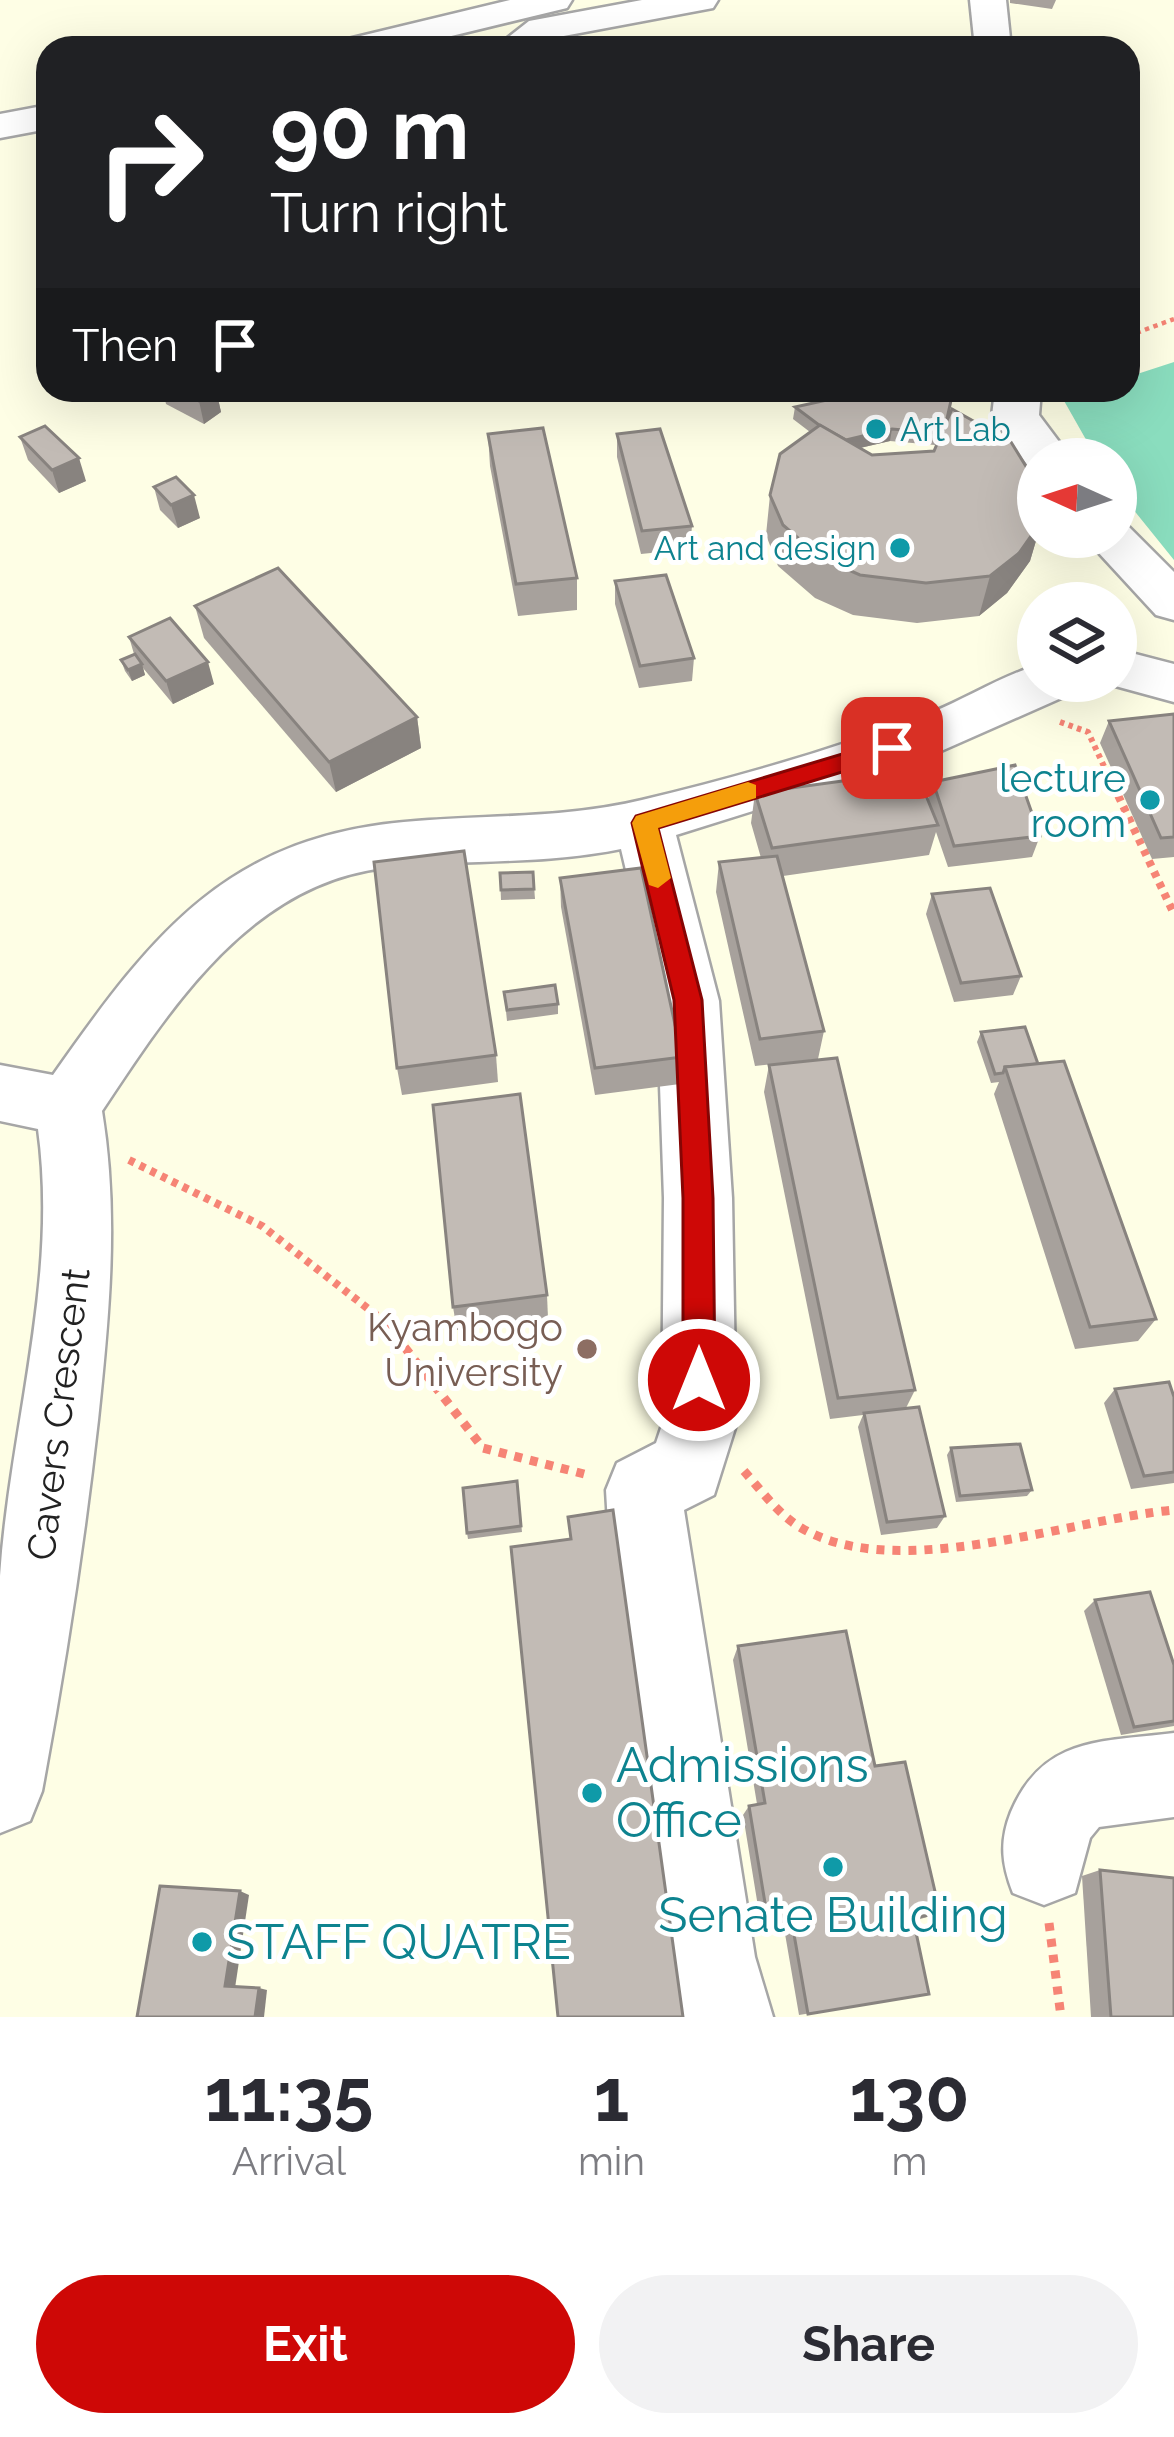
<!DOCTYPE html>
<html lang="en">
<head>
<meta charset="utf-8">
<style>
	body { margin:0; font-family:Raleway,sans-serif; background:#f2f2f3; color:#2b2b33; height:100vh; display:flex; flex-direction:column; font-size:45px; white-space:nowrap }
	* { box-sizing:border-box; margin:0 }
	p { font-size:39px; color:#7c7c81 }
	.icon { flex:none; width:66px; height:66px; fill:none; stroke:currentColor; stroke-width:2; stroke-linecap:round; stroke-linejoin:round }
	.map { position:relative; height:2017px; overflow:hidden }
	.sheet { display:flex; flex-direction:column; background:#fff; flex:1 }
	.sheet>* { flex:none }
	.guide { position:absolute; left:36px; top:36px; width:1104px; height:366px; border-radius:36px; box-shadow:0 12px 48px #0002; background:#202124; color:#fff; overflow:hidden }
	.needle { width:78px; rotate:273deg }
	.fabs { position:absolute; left:1017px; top:438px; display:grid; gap:24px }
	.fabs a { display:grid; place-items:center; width:120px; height:120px; border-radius:50%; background:#fff; box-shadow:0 12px 48px #0002; font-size:60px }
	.pin { position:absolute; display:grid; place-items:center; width:102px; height:102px; color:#fff; margin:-51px; border-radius:24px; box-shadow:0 6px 18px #0006 }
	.me { position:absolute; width:132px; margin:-66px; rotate:0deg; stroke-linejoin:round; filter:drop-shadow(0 0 9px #0008) }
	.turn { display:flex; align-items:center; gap:42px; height:252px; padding:0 36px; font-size:54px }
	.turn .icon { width:156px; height:156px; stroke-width:2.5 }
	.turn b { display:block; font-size:84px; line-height:102px }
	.then { display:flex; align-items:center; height:114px; padding:0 36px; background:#0003; gap:24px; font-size:45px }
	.eta { display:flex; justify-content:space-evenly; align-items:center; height:204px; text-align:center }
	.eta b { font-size:72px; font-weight:700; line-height:84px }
	.action { display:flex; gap:24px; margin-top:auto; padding:24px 36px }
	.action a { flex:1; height:138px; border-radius:72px; background:#ce0806; color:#fff; font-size:48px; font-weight:700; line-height:138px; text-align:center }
	.action a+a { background:#f2f2f3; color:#2b2b33 }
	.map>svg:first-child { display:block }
	.education { fill:#fefee5; fill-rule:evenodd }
	.pitch { fill:#8addbe }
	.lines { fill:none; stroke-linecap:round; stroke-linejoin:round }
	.minor-casing { stroke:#a6a6a6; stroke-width:5 }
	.path-far3 { stroke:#f68475; stroke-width:4.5; stroke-dasharray:4.5 4.5; stroke-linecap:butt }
	.path-far2 { stroke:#f68475; stroke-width:6; stroke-dasharray:4.5 4.5; stroke-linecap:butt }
	.path-far1 { stroke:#f68475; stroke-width:8; stroke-dasharray:6 6; stroke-linecap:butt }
	.path { stroke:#f68475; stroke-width:9; stroke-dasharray:8 8; stroke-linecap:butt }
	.minor { fill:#fff; fill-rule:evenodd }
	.wall { fill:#a7a19c; fill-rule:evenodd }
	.shaded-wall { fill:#88837f }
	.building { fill:#c2bbb5; stroke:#88837f; stroke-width:3 }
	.route { fill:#ce0806; stroke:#860504; stroke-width:3 }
	.slow { fill:#f59e0b }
	.culture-dot { fill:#0f9aa8; stroke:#fff; stroke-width:4.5 }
	.education-dot { fill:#8d6e63; stroke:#fff; stroke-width:4.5 }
	.labels { text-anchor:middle; stroke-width:10; stroke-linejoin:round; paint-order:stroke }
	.far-culture-label { font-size:33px; fill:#0d838f; stroke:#fff; text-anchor:start }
	.culture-label { font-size:39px; fill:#0d838f; stroke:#fff; text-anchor:end }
	.education-label { font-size:39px; fill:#785e54; stroke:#fff; text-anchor:end }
	.street-label { font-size:39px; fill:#222; stroke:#fff }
	.near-culture-label { font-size:48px; fill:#0d838f; stroke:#fff; text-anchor:start }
</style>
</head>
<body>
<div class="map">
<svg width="1174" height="2017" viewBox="0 0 1174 2017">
	<rect width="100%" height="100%" fill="#f2efe9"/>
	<!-- education -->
	<path class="education" d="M0,0H1174V2017H0ZM48,48H1128V390H48ZM1038,459H1116V537H1038ZM1038,603H1116V681H1038Z"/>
	<!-- pitch -->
	<path class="pitch" d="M1174,362V560L1116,488V459H1097L1063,399L1089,390H1128V377Z"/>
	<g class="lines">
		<defs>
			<g id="minor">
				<path d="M510,0H572L567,8L402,48H339L344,40Z"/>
				<path d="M642,0H718L713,8L553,38L537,48L496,47L529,21Z"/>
				<path d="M970,0H1006L1011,48H975Z"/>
				<path d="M48,105V129L0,138V114Z"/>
				<path d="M995,390H1041L1039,415L1072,459H1038V472L1031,470L992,416Z"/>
				<path d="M1116,524L1129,527L1174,572V620L1156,615L1086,539L1116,537Z"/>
				<path d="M1116,649L1174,664V702L1097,681H1116Z"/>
				<path d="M1038,665V681H1076L1068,695L932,755L676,835L719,1001L732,1198L736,1425L714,1495L684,1510L755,1957L773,2017H683L667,1957L610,1558L606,1490L617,1463L656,1443L662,1425L664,1198L657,1001L621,849C543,865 463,859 384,868C250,884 171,1007 102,1111C119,1214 109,1317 98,1420C84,1545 65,1668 42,1791L30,1821L0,1833C0,1748 0,1661 0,1576C10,1426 59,1280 38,1129L0,1121V1065L53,1075C154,931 230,834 416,821C493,815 567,818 642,800C739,777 838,748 930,713C966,699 1001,676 1038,665Z"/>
				<path d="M1174,1733V1817L1099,1827L1090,1838L1075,1893L1044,1905L1013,1893C1002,1865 999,1842 1011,1812C1043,1736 1102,1742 1174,1733Z"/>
			</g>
		</defs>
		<!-- minor casing -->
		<use href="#minor" class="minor-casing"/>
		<!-- path-far3 -->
		<path class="path-far3" d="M1128,336L1174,319"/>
		<!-- path-far2 -->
		<path class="path-far2" d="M1060,722L1088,732L1109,777"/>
		<!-- path-far1 -->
		<g class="path-far1">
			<path d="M1108,774L1174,914"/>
			<path d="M129,1160L262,1226L389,1325"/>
		</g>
		<!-- path -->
		<g class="path">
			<path d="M385,1322L483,1448L588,1475"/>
			<path d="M744,1471C760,1489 775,1510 795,1524C889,1587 1069,1519 1174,1510"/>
			<path d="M1049,1923L1061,2017"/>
		</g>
		<!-- minor -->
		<use href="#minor" class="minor"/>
	</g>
	<!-- wall -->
	<g class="wall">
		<path d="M1010,0H1056L1052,9L1010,3Z"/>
		<path d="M163,390H216L221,412L204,424L166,404Z"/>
		<path d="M795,407L947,421L1038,486V534L1030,561L1007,593L979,616L917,623L853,615L815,598L778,566L766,535L770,495L810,432L793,419ZM890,441L935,445L938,443L934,451L872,455L860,448Z"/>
		<path d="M488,434L577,578V610L518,616L490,466Z"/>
		<path d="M617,434L692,526L690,549L641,554L617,457Z"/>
		<path d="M20,437L86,481L59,493L28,460Z"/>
		<path d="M154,487L200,518L178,528L160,510Z"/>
		<path d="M615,581L694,658L692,681L639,688L615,604Z"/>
		<path d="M195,606L417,717L421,748L336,792L204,638Z"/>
		<path d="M129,637L214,684L173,704L143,668L145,675L132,681L125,671L121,660L134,654Z"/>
		<path d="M1174,714V857L1152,859L1100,743L1109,721Z"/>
		<path d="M933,782L1040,836L1032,857L948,867L936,832L929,855L783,876L824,1031L818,1059L755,1066L716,892L719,862L761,858L751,823L755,793L928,800Z"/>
		<path d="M533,872L535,899L501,900L500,873Z"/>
		<path d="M560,878L682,1057L680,1084L595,1095L561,907Z"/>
		<path d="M932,894L1021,976L1013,995L954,1002L926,914Z"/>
		<path d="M504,992L558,1004V1014L507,1021Z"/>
		<path d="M981,1032L1038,1064L1156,1319L1138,1341L1075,1349L994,1094L999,1082L991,1083L977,1042Z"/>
		<path d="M496,1055L498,1082L402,1095L397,1068Z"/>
		<path d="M769,1065L915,1390L906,1408L945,1516L937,1528L881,1535L858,1427L863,1415L830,1419L764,1092Z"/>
		<path d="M547,1295L548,1318L457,1330L453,1307Z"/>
		<path d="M1115,1389L1174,1397V1483L1131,1489L1104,1403Z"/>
		<path d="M951,1448L1032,1490L1027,1496L956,1502L947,1455Z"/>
		<path d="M517,1481L522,1532L468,1539L467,1533Z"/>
		<path d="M1095,1600L1174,1665V1726L1121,1735L1084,1611Z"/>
		<path d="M738,1646L875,1766L940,1913L914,1921L929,1994L799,2015L784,1928L762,1931L743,1815L749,1806L757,1804L733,1660Z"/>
		<path d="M1100,1870L1174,2017H1091L1082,1876Z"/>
	</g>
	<!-- shaded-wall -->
	<g class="shaded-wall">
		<path d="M214,390H216L221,412L204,424L199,401Z"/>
		<path d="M892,429L890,441L838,453L840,442Z"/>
		<path d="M79,458L86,481L59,493L52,470Z"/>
		<path d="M194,495L200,518L178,528L171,505Z"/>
		<path d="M1038,526V534L1030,561L1007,593L979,616L990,576Z"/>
		<path d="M208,662L214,684L173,704L166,681Z"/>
		<path d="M142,664L145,675L132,681L128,670Z"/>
		<path d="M417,717L421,748L336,792L329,762Z"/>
		<path d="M240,1891L249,1895L235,1988L225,1986Z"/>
		<path d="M259,1988L267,1990L264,2017H255Z"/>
	</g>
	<!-- building -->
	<g class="building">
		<path d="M177,390H214L199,401Z"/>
		<path d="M868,391L952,396L946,423L944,429L937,433L892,429L846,440L819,425L795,407Z"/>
		<path d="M952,409L1011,442L1038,486V526L1019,553L990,576L926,583L860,575L821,558L783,525L770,495L780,454L820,425L872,455L934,451Z"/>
		<path d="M45,426L79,458L52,470L20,437Z"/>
		<path d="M543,428L577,578L516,584L488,434Z"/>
		<path d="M660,429L692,526L642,531L617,434Z"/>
		<path d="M176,477L194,495L171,505L154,487Z"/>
		<path d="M278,568L417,717L329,762L195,606Z"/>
		<path d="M666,575L694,658L640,666L615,581Z"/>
		<path d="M170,618L208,662L166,681L129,637Z"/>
		<path d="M135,654L142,664L128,670L121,660Z"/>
		<path d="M1174,714V837L1161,838L1109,721Z"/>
		<path d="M1015,765L1040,836L954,846L933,782Z"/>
		<path d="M916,771L938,825L772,848L755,793Z"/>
		<path d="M464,851L496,1055L397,1068L374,862Z"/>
		<path d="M777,856L824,1031L760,1039L719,862Z"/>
		<path d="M641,868L682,1057L595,1068L560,878Z"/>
		<path d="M533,872L534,889L501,890L500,873Z"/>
		<path d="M990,888L1021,976L961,983L932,894Z"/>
		<path d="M555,985L558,1004L507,1010L504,992Z"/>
		<path d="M1025,1027L1038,1064L1005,1067L1003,1073L995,1074L981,1032Z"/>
		<path d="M837,1058L915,1390L838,1398L769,1065Z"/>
		<path d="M1064,1061L1156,1319L1090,1327L1005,1067Z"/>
		<path d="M520,1094L547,1295L453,1307L433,1105Z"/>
		<path d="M1169,1382L1174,1397V1472L1144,1476L1115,1389Z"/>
		<path d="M919,1407L945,1516L887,1522L864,1413Z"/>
		<path d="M1020,1444L1032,1490L960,1496L951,1448Z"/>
		<path d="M517,1481L521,1526L467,1533L463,1488Z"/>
		<path d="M613,1510L683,2017H558L511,1547L571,1539L568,1517Z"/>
		<path d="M1150,1592L1174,1665V1721L1134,1727L1095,1600Z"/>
		<path d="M846,1631L875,1766L905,1762L940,1913L913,1918L929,1994L808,2014L792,1923L769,1927L749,1806L765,1803L738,1646Z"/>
		<path d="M1100,1870L1174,1878V2017H1111Z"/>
		<path d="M160,1886L240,1891L225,1986L259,1988L255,2017H137Z"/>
	</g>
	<!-- route -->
	<path class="route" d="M892,739L901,742V754L658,828L702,1000L713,1198L715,1380L710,1391L699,1395L687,1391L683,1380V1198L674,1000L632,823L636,816Z"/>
	<!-- slow -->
	<path class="slow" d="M748,782L756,785V798L658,828L671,878L658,888L649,885L632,823L636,816Z"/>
	<!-- markers -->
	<g class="culture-dot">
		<circle cx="876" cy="429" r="12"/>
		<circle cx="900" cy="548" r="12"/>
		<circle cx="1150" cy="800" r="12"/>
		<circle cx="592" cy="1793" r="12"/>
		<circle cx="833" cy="1867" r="12"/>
		<circle cx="202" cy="1942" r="12"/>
	</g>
	<circle class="education-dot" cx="587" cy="1349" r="12"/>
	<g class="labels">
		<!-- far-culture labels -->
		<g class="far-culture-label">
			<text x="900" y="441">Art Lab</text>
			<text x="876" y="560" text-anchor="end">Art and design</text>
		</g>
		<!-- culture labels -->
		<g class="culture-label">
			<text x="1126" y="792">lecture<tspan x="1126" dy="45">room</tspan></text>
		</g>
		<!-- education labels -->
		<g class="education-label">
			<text x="563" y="1341">Kyambogo<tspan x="563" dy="45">University</tspan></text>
		</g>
		<!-- street labels -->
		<g class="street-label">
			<text transform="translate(58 1414) rotate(-83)" y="14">Cavers Crescent</text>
		</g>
		<!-- near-culture labels -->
		<g class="near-culture-label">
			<text x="616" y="1782">Admissions<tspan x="616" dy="55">Office</tspan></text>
			<text x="833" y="1932" text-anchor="middle">Senate Building</text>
			<text x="226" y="1959">STAFF QUATRE</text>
		</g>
	</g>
</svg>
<div class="fabs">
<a><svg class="needle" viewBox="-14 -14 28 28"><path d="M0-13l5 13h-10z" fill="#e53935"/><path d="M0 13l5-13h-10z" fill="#7c7c81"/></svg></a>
<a><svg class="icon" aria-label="layers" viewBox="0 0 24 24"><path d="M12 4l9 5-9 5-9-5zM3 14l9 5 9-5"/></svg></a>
</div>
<div class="pin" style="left:892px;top:748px;background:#d93025"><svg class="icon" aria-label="arrive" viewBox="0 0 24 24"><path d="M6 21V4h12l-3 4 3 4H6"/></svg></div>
<svg class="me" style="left:699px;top:1380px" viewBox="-20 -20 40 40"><circle r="17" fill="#ce0806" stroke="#fff" stroke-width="3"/><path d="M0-11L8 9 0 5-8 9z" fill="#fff"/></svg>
<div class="guide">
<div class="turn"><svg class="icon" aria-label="right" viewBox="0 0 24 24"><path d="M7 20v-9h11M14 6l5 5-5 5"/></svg><div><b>90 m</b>Turn right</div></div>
<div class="then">Then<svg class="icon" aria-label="arrive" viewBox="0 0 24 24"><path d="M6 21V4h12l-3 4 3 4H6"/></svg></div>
</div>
</div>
<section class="sheet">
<div class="eta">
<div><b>11:35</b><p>Arrival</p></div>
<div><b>1</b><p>min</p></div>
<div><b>130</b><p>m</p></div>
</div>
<div class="action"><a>Exit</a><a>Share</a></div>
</section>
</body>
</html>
